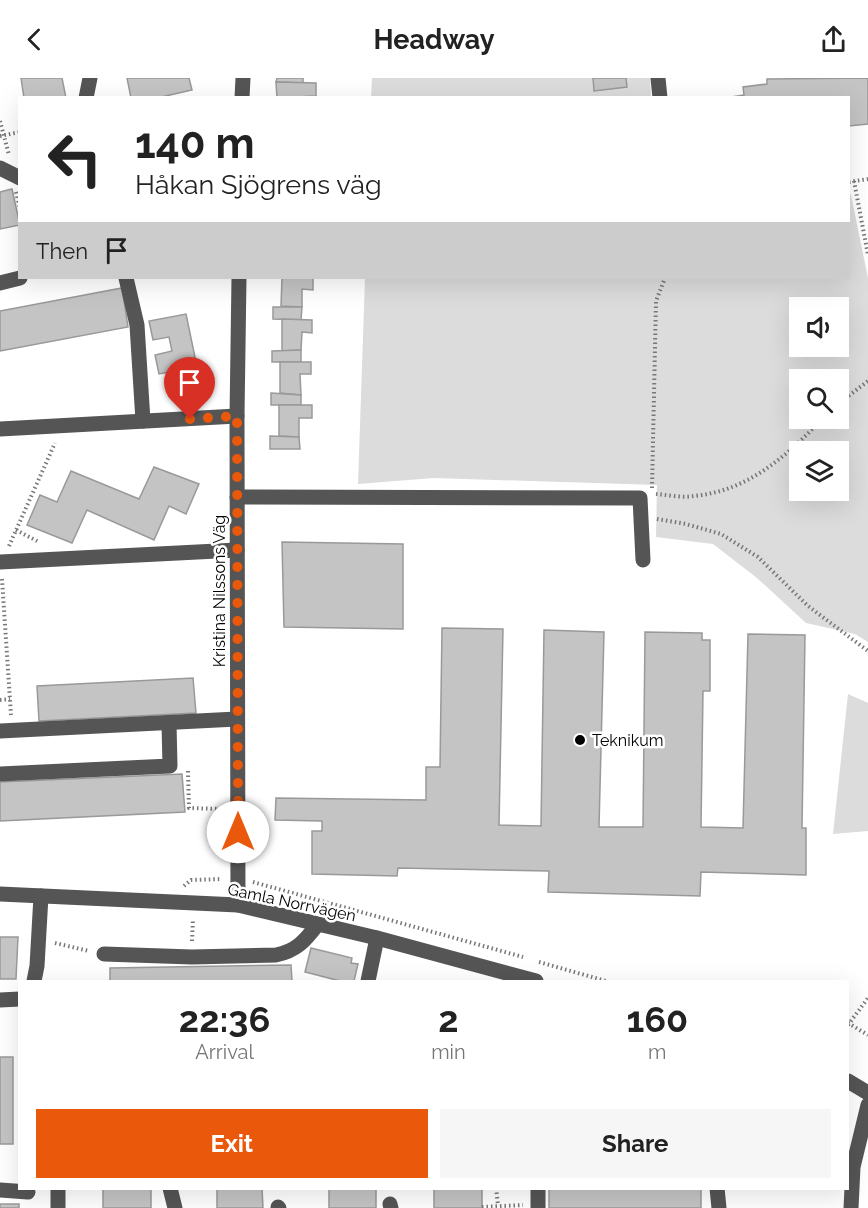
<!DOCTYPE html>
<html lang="en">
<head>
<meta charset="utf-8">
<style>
	body { margin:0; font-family:Raleway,sans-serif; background:#f6f6f6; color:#222; height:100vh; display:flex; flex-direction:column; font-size:22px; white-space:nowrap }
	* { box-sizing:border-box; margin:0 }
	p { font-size:20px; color:#767676 }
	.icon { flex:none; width:33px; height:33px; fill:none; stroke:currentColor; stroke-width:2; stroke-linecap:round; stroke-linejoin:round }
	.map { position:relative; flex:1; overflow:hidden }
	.details { position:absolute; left:18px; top:902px; width:831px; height:210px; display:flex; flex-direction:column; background:#fff; border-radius:0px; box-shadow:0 6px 24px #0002 }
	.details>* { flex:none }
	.banner { position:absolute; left:18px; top:18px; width:832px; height:183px; border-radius:0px; box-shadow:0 6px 24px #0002; background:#fff; color:#222; overflow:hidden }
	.buttons { position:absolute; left:789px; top:219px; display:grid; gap:12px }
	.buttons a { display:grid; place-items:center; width:60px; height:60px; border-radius:0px; background:#fff; box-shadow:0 6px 24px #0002; font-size:30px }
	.pin { position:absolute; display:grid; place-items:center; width:51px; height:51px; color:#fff; margin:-62px -26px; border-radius:50% 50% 50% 0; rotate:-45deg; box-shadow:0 0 6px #0007 }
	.pin .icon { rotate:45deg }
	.me { position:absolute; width:66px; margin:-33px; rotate:0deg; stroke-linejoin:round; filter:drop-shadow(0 0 4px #0008) }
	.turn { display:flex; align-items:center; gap:21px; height:126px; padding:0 18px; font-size:27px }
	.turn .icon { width:78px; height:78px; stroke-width:2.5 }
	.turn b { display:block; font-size:42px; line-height:51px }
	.then { display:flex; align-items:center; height:57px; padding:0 18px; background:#0003; gap:12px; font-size:22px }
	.eta { display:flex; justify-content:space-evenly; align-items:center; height:102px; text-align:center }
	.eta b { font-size:36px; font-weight:700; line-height:42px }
	.button { display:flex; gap:12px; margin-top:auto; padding:12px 18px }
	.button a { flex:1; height:69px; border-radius:0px; background:#ea580c; color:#fff; font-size:24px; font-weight:700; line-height:69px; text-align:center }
	.button a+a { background:#f6f6f6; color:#222 }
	header { display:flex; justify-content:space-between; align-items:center; height:78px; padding:0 18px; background:#fff; font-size:27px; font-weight:700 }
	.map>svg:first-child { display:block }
	.green { fill:#dcdcdc; fill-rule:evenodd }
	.building { fill:#c4c4c4; stroke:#999; stroke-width:1.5 }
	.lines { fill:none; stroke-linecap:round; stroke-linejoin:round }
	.path { stroke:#777; stroke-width:4; stroke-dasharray:1.5 3; stroke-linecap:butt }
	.minor { stroke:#555; stroke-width:15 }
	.route { stroke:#ea580c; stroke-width:10; stroke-dasharray:0 18 }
	.poi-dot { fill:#000; stroke:#fff; stroke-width:2 }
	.labels { text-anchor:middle; stroke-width:5; stroke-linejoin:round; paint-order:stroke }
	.street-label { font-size:16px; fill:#000; stroke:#fff }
	.poi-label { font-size:16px; fill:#000; stroke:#fff; text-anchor:start }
</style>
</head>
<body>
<header><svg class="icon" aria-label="back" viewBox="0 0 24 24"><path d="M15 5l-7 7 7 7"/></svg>Headway<svg class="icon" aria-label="share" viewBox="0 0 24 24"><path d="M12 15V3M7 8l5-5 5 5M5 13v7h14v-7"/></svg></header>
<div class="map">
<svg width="868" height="1130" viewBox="0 0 868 1130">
	<rect width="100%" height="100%" fill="#fff"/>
	<!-- green -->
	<g class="green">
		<path d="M372,0H650L651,19L371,20Z"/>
		<path d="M849,114L851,117L868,200V564L855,556L806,545L757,500L713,466L656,459L657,407L434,400L358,406L365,200H849ZM800,230H838V268H800ZM800,302H838V340H800ZM800,374H838V412H800Z"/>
		<path d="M848,616L868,625V753L833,756Z"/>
	</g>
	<!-- building -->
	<g class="building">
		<path d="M21,0H62L66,20H24Z"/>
		<path d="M127,0H189L192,12L157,20H131Z"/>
		<path d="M277,0H303V5L276,4Z"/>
		<path d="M593,0H626L627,9L594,13Z"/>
		<path d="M868,0V46L849,48V20H725L744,17L743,9L767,6V1Z"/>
		<path d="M276,4L316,5V18L277,20Z"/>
		<path d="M12,111L20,147L0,151V114Z"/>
		<path d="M282,200H313V212L302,211V229L281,228Z"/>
		<path d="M122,210L128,249L0,273V233Z"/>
		<path d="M273,229H302L301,242L273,241Z"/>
		<path d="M186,236L197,289L159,296L155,277L172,273L169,259L153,262L149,243Z"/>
		<path d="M282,241L312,242V255L302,254L301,272L282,273Z"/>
		<path d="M301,272V284H272V273Z"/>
		<path d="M280,284H311V296H300L301,317L280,315Z"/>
		<path d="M271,315L301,317V327H271Z"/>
		<path d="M279,327H312V340H299V359L279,358Z"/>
		<path d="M270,358L299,359L300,371H270Z"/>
		<path d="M154,389L199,406L186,436L169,428L154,462L87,432L72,465L27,447L40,417L57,424L71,393L139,421Z"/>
		<path d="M282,464L403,466V551L284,549Z"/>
		<path d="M442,550L503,551L499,747L541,748L544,552L604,554L599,749H643L645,554L702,555V562H710V613H703L701,749L743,750L748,556L805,557L802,750H806V797L701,794L700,818L548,814L549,793L398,790L397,798L312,796V753H322V743L275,742L276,720L426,722V689H440Z"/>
		<path d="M193,600L196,635L39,643L37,608Z"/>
		<path d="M182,696L185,734L0,743V704Z"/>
		<path d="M0,859H18L16,901H0Z"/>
		<path d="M311,870L352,880L351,885L358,886L354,903H340L305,894Z"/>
		<path d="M291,887L292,903H110V890Z"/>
		<rect x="0" y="979" width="13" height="87"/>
		<rect x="103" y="1110" width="48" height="20"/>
		<path d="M217,1110H262L263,1130H217Z"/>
		<rect x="329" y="1110" width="47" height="20"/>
		<rect x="434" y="1110" width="48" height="20"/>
		<rect x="549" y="1110" width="152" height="20"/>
		<rect x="0" y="1126" width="19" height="4"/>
	</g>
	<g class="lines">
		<!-- path -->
		<g class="path">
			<path d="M0,43L9,77"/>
			<path d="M0,58L20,54"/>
			<path d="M854,103L868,177"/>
			<path d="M849,104L868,101"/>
			<path d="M16,114L20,130"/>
			<path d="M20,152V154"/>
			<path d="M838,326L868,303"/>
			<path d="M652,410L656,223L665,200"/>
			<path d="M656,416C668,417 682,420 694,418C748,413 787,378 823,340"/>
			<path d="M657,441L686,446L721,456L758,479L808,528L868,573"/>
			<path d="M16,452L39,464"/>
			<path d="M9,468L55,365"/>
			<path d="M2,501L11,637"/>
			<path d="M0,622L10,621"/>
			<path d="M188,693L189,730L222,731"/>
			<path d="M253,804L523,879"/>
			<path d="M184,808L191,802L222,801"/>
			<path d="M192,863L193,841"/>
			<path d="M55,865L89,873"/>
			<path d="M539,884L606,903"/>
			<path d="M848,945L868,957"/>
			<path d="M848,947L868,920"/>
			<path d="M496,1110L498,1127"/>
			<path d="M482,1129L523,1127"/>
		</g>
		<!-- minor -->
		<g class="minor">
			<path d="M658,0L660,20"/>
			<path d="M86,20L90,0"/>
			<path d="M242,20L243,0"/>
			<path d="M0,90L20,100"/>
			<path d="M126,200L137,247L143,343"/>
			<path d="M0,205L20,200"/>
			<path d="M0,351L237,338"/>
			<path d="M237,419L640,420L643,482"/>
			<path d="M0,484L237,472"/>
			<path d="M0,653L237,641"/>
			<path d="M0,696L170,688L169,645"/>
			<path d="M0,816L238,827L377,860L536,903"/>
			<path d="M238,827L237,338L239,200"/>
			<path d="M104,876L192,879L276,877C296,873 305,863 317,847"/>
			<path d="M34,903L37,888L41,818"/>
			<path d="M368,903L377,860"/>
			<path d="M0,922L20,921"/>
			<path d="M848,1003L868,1015"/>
			<path d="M170,1110L175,1130"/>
			<path d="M717,1110L719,1130"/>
			<path d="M0,1112L28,1114"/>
			<path d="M390,1126L391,1130"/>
			<path d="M278,1129L279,1130"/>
			<path d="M58,1130V1110"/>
			<path d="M538,1130V1110"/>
			<path d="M851,1130L853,1089L868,1027"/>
		</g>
	</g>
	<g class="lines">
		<!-- route -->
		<path class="route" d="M190,341L237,338L238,754"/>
	</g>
	<!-- markers -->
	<circle class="poi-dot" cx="580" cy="662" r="6"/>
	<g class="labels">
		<!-- street labels -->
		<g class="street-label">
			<text transform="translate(219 513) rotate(-90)" y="6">Kristina Nilssons Väg</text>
			<text transform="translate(292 824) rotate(12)" y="6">Gamla Norrvägen</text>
		</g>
		<!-- poi labels -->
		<g class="poi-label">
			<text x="592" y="668">Teknikum</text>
		</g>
	</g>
</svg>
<div class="buttons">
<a><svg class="icon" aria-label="sound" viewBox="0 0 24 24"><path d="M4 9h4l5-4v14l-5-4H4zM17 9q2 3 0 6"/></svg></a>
<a><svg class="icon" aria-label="search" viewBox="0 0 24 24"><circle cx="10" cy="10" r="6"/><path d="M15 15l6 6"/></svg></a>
<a><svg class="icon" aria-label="layers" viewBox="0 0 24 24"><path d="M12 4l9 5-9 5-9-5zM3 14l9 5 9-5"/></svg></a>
</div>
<div class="pin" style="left:190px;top:341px;background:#d93025"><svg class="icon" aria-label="arrive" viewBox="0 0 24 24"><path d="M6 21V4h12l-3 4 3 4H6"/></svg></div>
<svg class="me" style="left:238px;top:754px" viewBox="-20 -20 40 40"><circle r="19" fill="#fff"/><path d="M0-13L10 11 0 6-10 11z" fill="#ea580c"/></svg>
<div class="banner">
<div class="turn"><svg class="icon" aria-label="left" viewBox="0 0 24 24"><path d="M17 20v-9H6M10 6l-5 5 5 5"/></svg><div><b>140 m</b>Håkan Sjögrens väg</div></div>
<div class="then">Then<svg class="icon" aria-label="arrive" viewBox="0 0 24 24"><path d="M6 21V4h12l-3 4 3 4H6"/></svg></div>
</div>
<section class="details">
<div class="eta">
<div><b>22:36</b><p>Arrival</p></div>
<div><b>2</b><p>min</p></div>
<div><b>160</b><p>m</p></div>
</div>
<div class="button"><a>Exit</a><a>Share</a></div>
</section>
</div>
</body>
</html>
